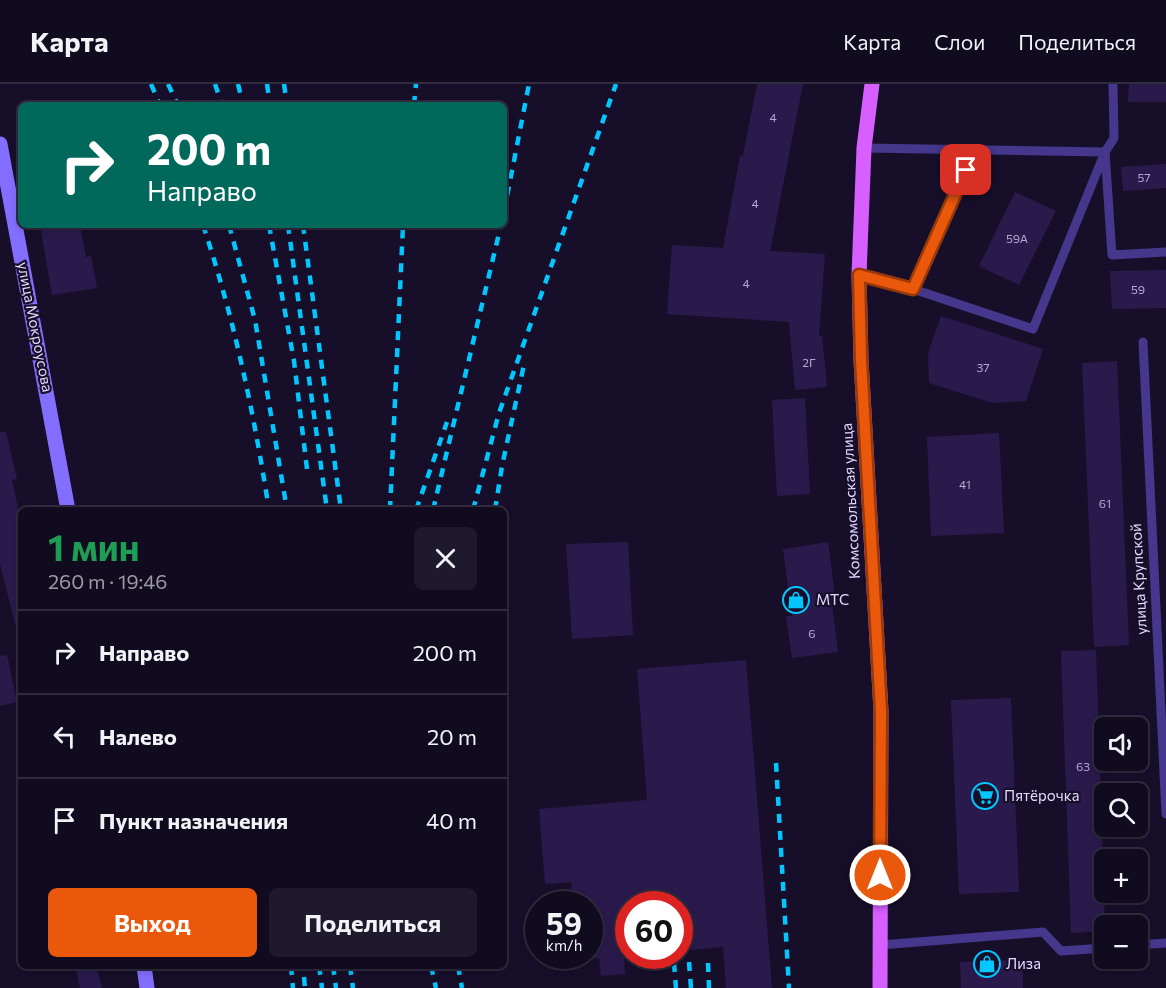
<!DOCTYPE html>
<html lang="ru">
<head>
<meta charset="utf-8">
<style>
	body { margin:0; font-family:Commissioner,sans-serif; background:#1e192d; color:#f1f3f6; height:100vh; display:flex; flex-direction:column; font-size:22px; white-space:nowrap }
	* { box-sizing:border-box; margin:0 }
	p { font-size:20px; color:#9c9ba5 }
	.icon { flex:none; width:33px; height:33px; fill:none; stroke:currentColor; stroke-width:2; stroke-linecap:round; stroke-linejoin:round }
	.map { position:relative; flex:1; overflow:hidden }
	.side { position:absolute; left:18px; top:423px; width:489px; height:462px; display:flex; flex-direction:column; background:#110b20; border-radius:9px; box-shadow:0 3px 9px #0003,0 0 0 2px #302b3e }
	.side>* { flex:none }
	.hud { position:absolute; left:18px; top:18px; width:489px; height:126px; border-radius:9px; box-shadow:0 3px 9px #0003,0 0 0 2px #302b3e; background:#00695c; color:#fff; overflow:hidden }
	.fabs { position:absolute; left:1094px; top:633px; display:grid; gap:12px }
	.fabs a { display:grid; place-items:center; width:54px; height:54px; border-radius:9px; background:#110b20; box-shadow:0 3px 9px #0003,0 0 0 2px #302b3e; font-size:30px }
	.speed { position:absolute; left:525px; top:807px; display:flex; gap:12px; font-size:30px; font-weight:700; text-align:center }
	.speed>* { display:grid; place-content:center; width:78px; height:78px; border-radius:50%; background:#110b20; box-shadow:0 3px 9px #0003,0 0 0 2px #302b3e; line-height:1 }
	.speed small { font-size:15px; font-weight:400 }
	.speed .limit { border:9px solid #d22; background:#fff; color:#111 }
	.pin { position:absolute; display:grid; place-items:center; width:51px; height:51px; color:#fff; margin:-26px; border-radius:12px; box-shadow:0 3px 9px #0006 }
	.me { position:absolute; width:66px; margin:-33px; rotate:0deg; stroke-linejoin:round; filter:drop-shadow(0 0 4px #0008) }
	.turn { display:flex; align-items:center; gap:21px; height:126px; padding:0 30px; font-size:27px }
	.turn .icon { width:78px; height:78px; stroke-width:2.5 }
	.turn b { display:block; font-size:42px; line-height:51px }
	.round { display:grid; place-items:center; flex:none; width:63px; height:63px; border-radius:9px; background:#1e192d }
	.headline { display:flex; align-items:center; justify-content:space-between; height:102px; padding:0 30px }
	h1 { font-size:36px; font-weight:700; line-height:45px; color:#1e9e55 }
	.button { display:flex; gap:12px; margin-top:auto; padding:12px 30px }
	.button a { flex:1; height:69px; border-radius:9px; background:#ea580c; color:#fff; font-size:24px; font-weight:700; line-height:69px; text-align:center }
	.button a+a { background:#1e192d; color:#f1f3f6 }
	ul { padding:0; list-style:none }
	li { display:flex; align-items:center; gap:18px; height:84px; padding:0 30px; border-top:2px solid #302b3e }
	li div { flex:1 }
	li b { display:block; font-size:22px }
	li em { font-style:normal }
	header { display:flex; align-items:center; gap:36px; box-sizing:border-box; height:84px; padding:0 30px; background:#110b20; border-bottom:2px solid #302b3e }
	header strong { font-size:28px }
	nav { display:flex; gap:33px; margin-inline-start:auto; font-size:21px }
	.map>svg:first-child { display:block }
	.building { fill:#2a1a4c }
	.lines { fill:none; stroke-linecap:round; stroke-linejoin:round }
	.lane { stroke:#45378b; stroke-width:9 }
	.secondary { stroke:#846eff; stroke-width:15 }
	.primary { stroke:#d75eff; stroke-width:15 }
	.rail { stroke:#03c6ff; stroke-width:4.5; stroke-dasharray:9 8; stroke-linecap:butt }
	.route-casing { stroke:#983908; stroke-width:15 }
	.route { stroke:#ea580c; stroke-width:10 }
	.labels { text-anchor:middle; stroke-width:4.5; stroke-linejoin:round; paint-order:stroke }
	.number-label { font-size:12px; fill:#b3a8d2 }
	.street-label { font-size:15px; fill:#e1d7ff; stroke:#170f2a }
	.poi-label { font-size:15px; fill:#e1d7ff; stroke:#170f2a; text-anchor:start }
</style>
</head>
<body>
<header>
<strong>Карта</strong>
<nav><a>Карта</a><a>Слои</a><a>Поделиться</a></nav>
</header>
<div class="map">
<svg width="1166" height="904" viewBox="0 0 1166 904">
	<rect width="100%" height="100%" fill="#170f2a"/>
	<!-- building -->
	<g class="building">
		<path d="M757,0H803L770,167L825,170L819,252H822L827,303L795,306L789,238L667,230L672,161L723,164L740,72H743Z"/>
		<path d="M1129,0H1166V18H1128Z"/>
		<path d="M1166,80V104L1123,107L1121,83Z"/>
		<path d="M1015,108L1056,127L1019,201L979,182Z"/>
		<path d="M40,141H80L86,173L91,172L97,204L52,211Z"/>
		<path d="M1166,186V224L1112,225L1110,187Z"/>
		<path d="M941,232L1043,265L1026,317L993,319L929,299L928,269Z"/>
		<path d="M1117,277L1129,561L1094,563L1082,279Z"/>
		<path d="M805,314L810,410L777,412L772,316Z"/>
		<path d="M0,348H6L17,395L12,396L21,438V540H15L0,480Z"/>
		<path d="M999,349L1004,449L931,452L927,353Z"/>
		<path d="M628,458L633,551L572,555L566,460Z"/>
		<path d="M828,458L836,519L832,520L838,568L792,574L786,532H792L783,465Z"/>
		<path d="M1096,566L1105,842L1104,847L1071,849L1061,567Z"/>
		<path d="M7,571L17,618L0,622V572Z"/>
		<path d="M746,576L772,904H726L723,863L680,867V820H628V861L623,862L625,890L601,892L599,874L590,875V820H573L571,798L545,800L539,725L647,716L637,585Z"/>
		<path d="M1011,614L1019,808L959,810L951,616Z"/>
		<path d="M1022,876L1023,904H961L960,878Z"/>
		<path d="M75,882H96L102,904H80Z"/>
	</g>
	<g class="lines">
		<!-- lane -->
		<g class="lane">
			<path d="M864,64L1105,68L1112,171L1166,168"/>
			<path d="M859,191L913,205L1033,245L1105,68L1114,54L1113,0"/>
			<path d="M913,205L974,66"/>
			<path d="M1143,258L1166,730"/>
			<path d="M880,861L1043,848L1061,867L1104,864"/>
			<path d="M1137,861L1166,859"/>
		</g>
		<!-- secondary -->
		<g class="secondary">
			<path d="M0,60L68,426"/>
			<path d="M144,882L147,904"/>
		</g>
		<!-- primary -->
		<path class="primary" d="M872,0L864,64L859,191L861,276L881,627L880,904"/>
		<!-- rail -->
		<g class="rail">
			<path d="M151,0L160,21"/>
			<path d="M168,0L178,21"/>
			<path d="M215,0L222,21"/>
			<path d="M238,0L243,21"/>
			<path d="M267,0L270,21"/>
			<path d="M284,0L287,21"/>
			<path d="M414,21L416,0"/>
			<path d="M504,128L529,0"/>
			<path d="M203,141C234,234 254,329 269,426"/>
			<path d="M229,141L255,236L287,426"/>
			<path d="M269,141L294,277L307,385"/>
			<path d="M288,141L327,426"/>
			<path d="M303,141L341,426"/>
			<path d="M390,426L403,141"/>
			<path d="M416,426L447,338"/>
			<path d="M433,426L501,141"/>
			<path d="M473,426L499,329L616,0"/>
			<path d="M495,426L502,382L525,276"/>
			<path d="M776,679L789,904"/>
			<path d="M689,878L691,904"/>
			<path d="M674,879L676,904"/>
			<path d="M708,879L709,904"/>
			<path d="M291,882L293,904"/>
			<path d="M319,882L322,904"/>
			<path d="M333,882L336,904"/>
			<path d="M350,882L353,904"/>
			<path d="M431,882L436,904"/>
			<path d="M458,882L462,904"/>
			<path d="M304,893L305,904"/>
		</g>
	</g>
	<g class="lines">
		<defs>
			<path id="route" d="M880,791L881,627L861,276L859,191L913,205L966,86"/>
		</defs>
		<!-- route casing -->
		<use href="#route" class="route-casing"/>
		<!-- route -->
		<use href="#route" class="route"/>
	</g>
	<!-- icons -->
	<defs>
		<symbol id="shop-ring" viewBox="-11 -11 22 22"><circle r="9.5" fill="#170f2a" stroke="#03c6ff" stroke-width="1.5"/><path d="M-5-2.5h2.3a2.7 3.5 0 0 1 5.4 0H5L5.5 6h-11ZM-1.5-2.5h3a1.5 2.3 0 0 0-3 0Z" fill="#03c6ff"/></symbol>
		<symbol id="supermarket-ring" viewBox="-11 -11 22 22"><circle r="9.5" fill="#170f2a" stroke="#03c6ff" stroke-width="1.5"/><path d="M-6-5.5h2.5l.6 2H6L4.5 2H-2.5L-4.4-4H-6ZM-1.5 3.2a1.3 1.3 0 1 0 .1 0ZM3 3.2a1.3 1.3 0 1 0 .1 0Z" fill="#03c6ff"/></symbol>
	</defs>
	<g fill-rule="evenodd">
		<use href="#shop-ring" x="781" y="501" width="30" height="30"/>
		<use href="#supermarket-ring" x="970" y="697" width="30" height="30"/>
		<use href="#shop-ring" x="972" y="865" width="30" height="30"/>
	</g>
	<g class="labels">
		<!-- number labels -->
		<g class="number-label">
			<text x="773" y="38">4</text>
			<text x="1144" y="98">57</text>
			<text x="755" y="124">4</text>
			<text x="1017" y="159">59А</text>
			<text x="746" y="204">4</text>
			<text x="1138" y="210">59</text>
			<text x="809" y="283">2Г</text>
			<text x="983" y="288">37</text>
			<text x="965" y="405">41</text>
			<text x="1105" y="424">61</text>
			<text x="812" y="554">6</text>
			<text x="1083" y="687">63</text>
		</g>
		<!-- street labels -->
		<g class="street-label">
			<text transform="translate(35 243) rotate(79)" y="5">улица Мокроусова</text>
			<text transform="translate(851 417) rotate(-93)" y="5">Комсомольская улица</text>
			<text transform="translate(1139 495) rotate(-93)" y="5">улица Крупской</text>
		</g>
		<!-- poi labels -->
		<g class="poi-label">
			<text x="816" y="521">МТС</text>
			<text x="1004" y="717">Пятёрочка</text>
			<text x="1006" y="885">Лиза</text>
		</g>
	</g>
</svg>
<div class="fabs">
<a><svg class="icon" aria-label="sound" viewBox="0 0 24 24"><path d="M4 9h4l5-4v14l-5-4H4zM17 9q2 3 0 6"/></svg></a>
<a><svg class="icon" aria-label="search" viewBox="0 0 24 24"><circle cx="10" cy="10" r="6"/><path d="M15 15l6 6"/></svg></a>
<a>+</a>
<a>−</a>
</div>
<div class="speed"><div>59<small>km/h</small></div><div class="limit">60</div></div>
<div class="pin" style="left:966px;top:86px;background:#d93025"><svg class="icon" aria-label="arrive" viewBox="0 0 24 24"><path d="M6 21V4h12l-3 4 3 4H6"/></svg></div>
<svg class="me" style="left:880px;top:791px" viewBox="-20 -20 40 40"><circle r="17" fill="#ea580c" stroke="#fff" stroke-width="3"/><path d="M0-11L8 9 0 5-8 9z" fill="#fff"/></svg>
<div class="hud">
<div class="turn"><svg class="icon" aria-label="right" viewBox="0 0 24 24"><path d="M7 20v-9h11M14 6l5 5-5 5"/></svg><div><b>200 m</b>Направо</div></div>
</div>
<section class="side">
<div class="headline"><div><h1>1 мин</h1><p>260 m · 19:46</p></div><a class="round"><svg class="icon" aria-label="close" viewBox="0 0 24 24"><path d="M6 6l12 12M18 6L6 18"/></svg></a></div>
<ul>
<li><svg class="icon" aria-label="right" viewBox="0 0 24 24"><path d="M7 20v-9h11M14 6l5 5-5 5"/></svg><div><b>Направо</b></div><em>200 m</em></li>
<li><svg class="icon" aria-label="left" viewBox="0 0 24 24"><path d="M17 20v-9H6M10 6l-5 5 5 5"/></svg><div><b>Налево</b></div><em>20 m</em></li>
<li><svg class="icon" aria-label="arrive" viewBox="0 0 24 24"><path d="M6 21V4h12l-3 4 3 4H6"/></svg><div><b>Пункт назначения</b></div><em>40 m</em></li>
</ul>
<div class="button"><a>Выход</a><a>Поделиться</a></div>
</section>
</div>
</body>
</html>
